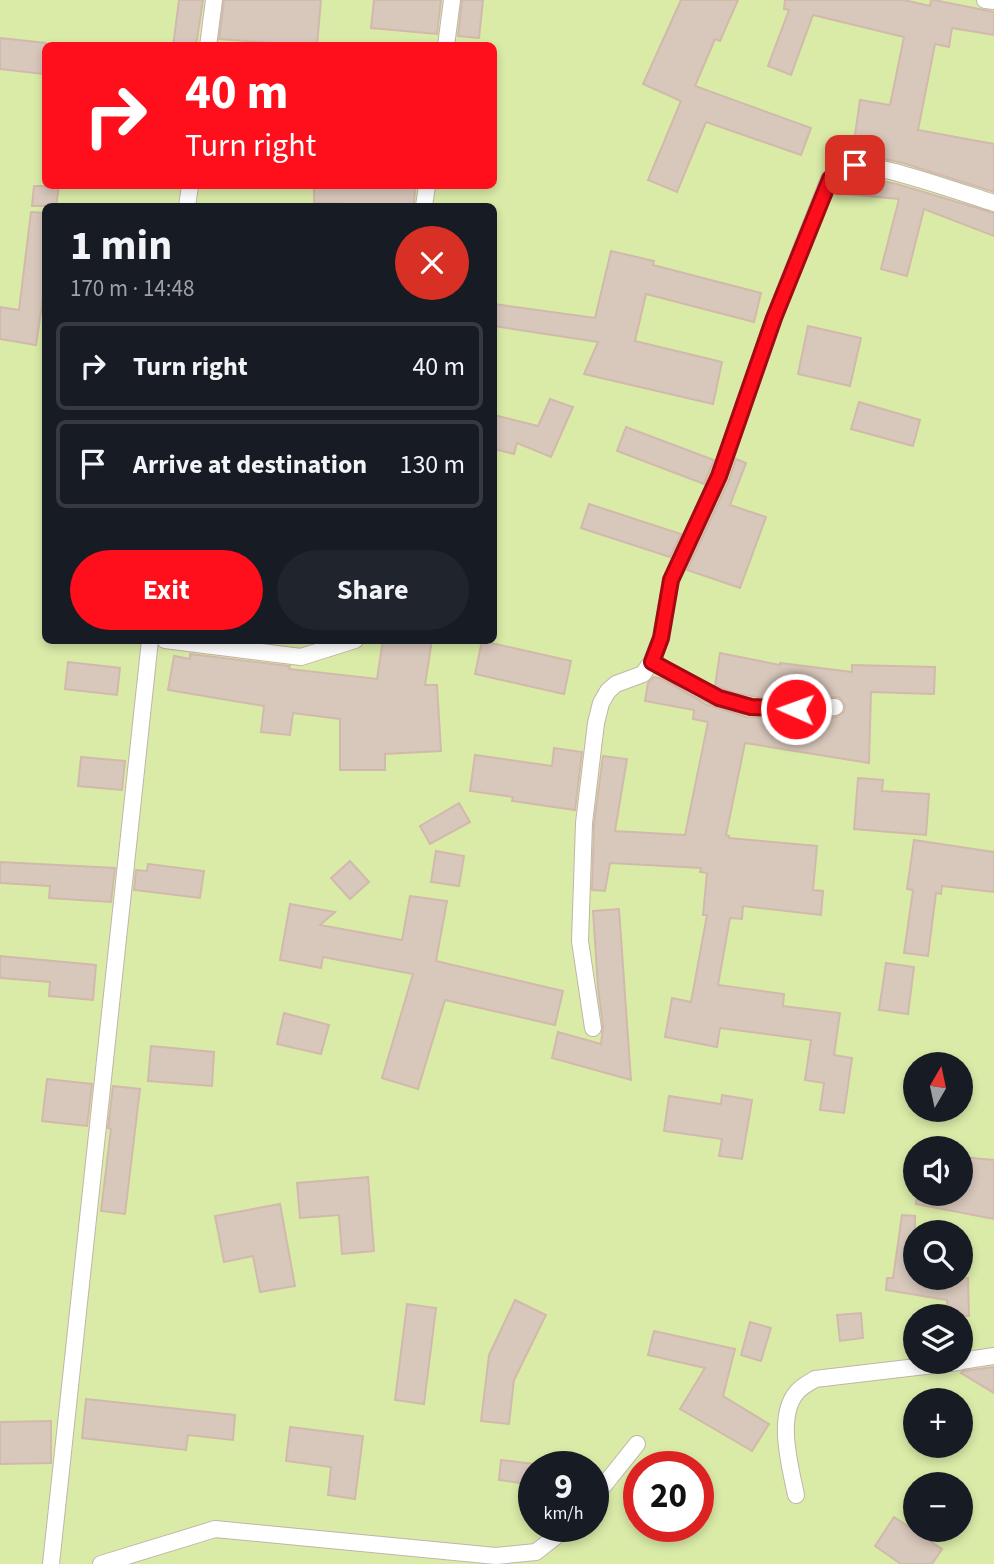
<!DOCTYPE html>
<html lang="en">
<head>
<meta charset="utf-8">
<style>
	body { margin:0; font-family:"Source Sans 3",sans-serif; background:#20242c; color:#f1f3f6; height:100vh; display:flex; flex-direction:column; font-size:26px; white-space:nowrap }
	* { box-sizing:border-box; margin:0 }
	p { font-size:23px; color:#9ea1a6 }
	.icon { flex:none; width:38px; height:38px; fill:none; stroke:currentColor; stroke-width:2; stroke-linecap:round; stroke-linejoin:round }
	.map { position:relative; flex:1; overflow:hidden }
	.side { position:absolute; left:42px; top:203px; width:455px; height:441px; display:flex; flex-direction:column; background:#171b24; border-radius:10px; box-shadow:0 4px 10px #0003 }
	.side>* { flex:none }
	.top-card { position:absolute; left:42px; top:42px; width:455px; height:147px; border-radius:10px; box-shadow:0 4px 10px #0003; background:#ff0e1b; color:#fff; overflow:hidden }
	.needle { width:46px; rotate:9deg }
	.controls { position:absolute; left:903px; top:1052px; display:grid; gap:14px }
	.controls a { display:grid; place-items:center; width:70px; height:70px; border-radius:50%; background:#171b24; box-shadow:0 4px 10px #0003; font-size:35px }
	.speed { position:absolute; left:518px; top:1451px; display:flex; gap:14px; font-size:35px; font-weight:700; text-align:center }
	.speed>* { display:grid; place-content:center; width:91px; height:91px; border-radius:50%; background:#171b24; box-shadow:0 4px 10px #0003; line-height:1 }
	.speed small { font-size:18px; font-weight:400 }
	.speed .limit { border:10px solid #d22; background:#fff; color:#111 }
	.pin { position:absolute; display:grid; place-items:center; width:60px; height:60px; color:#fff; margin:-30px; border-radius:14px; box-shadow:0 4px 10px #0006 }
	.me { position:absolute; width:77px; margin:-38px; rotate:272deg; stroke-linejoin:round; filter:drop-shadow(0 0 5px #0008) }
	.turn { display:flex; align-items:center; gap:24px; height:147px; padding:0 28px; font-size:32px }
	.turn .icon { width:91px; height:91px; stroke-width:2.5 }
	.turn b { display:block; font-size:49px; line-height:60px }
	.round { display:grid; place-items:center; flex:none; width:74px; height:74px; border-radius:37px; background:#20242c }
	.summary { display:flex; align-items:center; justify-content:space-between; height:119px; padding:0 28px }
	h1 { font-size:42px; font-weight:700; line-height:52px }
	.cta { display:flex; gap:14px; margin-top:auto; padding:14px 28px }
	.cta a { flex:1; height:80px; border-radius:42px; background:#ff0e1b; color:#fff; font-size:28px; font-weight:700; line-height:80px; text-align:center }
	.cta a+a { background:#20242c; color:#f1f3f6 }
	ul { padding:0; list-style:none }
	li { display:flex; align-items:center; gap:21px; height:88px; margin:0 14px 10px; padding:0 14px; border:4px solid #363941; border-radius:10px }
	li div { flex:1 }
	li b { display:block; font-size:26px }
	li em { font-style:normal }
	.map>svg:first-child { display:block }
	.green { fill:#daeba8; fill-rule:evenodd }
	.building { fill:#d8c7bb; stroke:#d1baab; stroke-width:2 }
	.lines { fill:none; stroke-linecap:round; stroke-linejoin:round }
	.lane-casing { stroke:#c2b4a8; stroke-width:18 }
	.lane { stroke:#fff; stroke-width:16 }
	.route-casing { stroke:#a60912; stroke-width:18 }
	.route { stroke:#ff0e1b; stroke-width:12 }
</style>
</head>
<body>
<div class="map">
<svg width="994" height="1564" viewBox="0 0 994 1564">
	<rect width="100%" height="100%" fill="#f3ebe3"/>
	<!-- green -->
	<path class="green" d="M0,0H994V1564H0ZM46,46H494V186H46ZM46,206H494V640H46ZM915,1064H961V1110H915ZM915,1148H961V1194H915ZM915,1232H961V1278H915ZM915,1316H961V1362H915ZM915,1400H961V1446H915ZM534,1466H593V1526H534ZM639,1466H698V1526H639ZM915,1484H961V1530H915Z"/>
	<!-- building -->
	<g class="building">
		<path d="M179,0H203L196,46H173Z"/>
		<path d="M224,0H321L317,46L219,39Z"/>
		<path d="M374,0H441L437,34L371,28Z"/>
		<path d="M462,0H483L479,38L458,36Z"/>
		<path d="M681,0H738L720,41L715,39L695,86L811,128L801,155L706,122L677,192L648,180L681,101L643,84Z"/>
		<path d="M785,0H904L930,6L931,0H934L994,12V35L952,28L949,47L935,44L918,130L994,144V192L903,163L866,155L852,156L860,100L890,105L904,37L813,15L791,75L768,66L789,10L784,9Z"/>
		<path d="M0,38L46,43L43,74L0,69Z"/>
		<path d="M854,176L897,184L994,213V236L924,209L907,276L881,269L899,199L846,194L847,180Z"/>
		<path d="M34,186H59L56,206H32Z"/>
		<path d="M314,186H415L414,206L314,203Z"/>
		<path d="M31,212L46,213V278L36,345L0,339V307L19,310Z"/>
		<path d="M611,251L654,261L653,265L761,293L754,322L646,294L635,341L722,362L713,404L584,374L598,342L494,326V304L595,318Z"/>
		<path d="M808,326L861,338L850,386L798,374Z"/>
		<path d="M550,399L573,407L551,457L517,443L514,454L494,449V415L538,426Z"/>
		<path d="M859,402L920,420L913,446L851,429Z"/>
		<path d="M626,427L714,460L704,484L617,451Z"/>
		<path d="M736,459L746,463L730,505L766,517L740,588L687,570L729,480Z"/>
		<path d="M589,504L681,534L670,557L581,528Z"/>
		<path d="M383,640H432L425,685H437L441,751L385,754V770H340V719L293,713L290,735L261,732L264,706L168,690L174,656L190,659V654L290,666L289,669L377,679Z"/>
		<path d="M482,641L571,661L564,694L475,674Z"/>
		<path d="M720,653L780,665V663L852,672V665L935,667L934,694L871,692L869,763L745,743L726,835L729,836V838L817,846L813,890L823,891L821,915L743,906L742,919L730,918L718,985L784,994L783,1006L840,1013L834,1055L852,1058L844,1113L820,1110L824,1083L805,1080L811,1040L720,1028L717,1047L665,1037L672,998L691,1002L707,915H703L707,873L700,872L701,868L610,863L605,891L592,890L594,824L603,756L627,759L615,831L685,835L708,722L693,719L694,710L645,701L648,683L654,677L660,678L707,705L746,717L806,720L836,717L844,712L845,705L839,697L763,698L736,693L715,686Z"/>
		<path d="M68,662L120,668L117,695L65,689Z"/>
		<path d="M554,748L582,752L575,810L512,801L513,797L470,791L475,755L552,766Z"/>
		<path d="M81,757L125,761L122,790L78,786Z"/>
		<path d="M858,778L883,780L882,791L929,794L926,835L854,829Z"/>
		<path d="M459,803L470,822L430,844L420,826Z"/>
		<path d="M914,840L994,852V892L942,886L941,894L936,893L928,956L904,953L913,890L907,889Z"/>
		<path d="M436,851L464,856L459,886L431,882Z"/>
		<path d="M350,861L369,882L350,899L331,878Z"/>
		<path d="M0,862L115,868L111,902L49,898L50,886L0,883Z"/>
		<path d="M148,864L204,871L200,898L134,890L136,870L147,871Z"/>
		<path d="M410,896L447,901L436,961L563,991L555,1025L445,1000L418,1089L382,1078L413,974L323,957L321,968L280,960L290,904L335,912L320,925L402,940Z"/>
		<path d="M619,909L631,1080L552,1058L558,1032L601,1044L603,1026L598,988L593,911Z"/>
		<path d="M0,956L96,965L93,1000L49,996L50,982L0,978Z"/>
		<path d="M886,963L914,967L908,1014L879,1010Z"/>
		<path d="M284,1013L329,1025L321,1054L277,1044Z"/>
		<path d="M151,1046L214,1052L212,1086L148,1081Z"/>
		<path d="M47,1079L92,1084L87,1126L42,1121Z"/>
		<path d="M113,1086L140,1089L125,1214L101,1211L111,1129L108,1128Z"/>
		<path d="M722,1095L752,1100L742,1159L719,1156L722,1139L664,1131L669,1096L721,1104Z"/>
		<path d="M962,1157L994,1160V1219L916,1204L917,1194H961Z"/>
		<path d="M368,1177L374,1251L342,1254L339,1215L300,1218L297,1183Z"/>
		<path d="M280,1204L295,1286L260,1292L253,1256L224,1262L215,1216Z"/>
		<path d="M902,1215L915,1216V1278H968L969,1316H948L947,1300L886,1290L887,1278H893Z"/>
		<path d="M515,1300L546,1315L514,1380L509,1424L481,1421L489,1355Z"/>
		<path d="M407,1304L436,1308L424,1404L395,1400Z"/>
		<path d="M861,1313L863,1338L840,1341L837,1315Z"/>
		<path d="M750,1322L771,1328L761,1361L741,1355Z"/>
		<path d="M654,1331L735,1349L723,1396L769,1424L752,1451L680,1409L705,1368L648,1355Z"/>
		<path d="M994,1367V1393L961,1373L963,1371Z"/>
		<path d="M86,1399L235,1415L233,1440L188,1435L186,1450L82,1438Z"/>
		<path d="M51,1421V1463L0,1464V1422Z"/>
		<path d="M290,1427L363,1436L355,1499L328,1495L331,1467L286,1461Z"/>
		<path d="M501,1460L534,1464V1485L499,1480Z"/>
		<path d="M894,1517L942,1549L932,1564H901L875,1546Z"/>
	</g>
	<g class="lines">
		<defs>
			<g id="lane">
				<path d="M985,0L994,1"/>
				<path d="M208,46L214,0"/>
				<path d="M446,46L452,0"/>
				<path d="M187,206L190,186"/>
				<path d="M424,206L427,186"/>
				<path d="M165,640L301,657L355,640"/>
				<path d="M652,661C674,674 696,690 720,699C756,712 797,711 835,707"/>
				<path d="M593,1028L580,941L584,823L596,723L601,703L608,691L616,684L643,674L652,661L661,638L671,580L719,476L774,318L829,179C837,174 843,168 853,166C874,161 968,195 994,203"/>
				<path d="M961,1361L994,1356"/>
				<path d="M796,1495C790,1466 776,1416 797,1392C802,1386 809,1383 815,1379L959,1362"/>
				<path d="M593,1499L637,1444"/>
				<path d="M51,1564L150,640"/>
				<path d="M101,1564L215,1529L496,1556L536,1552L569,1526"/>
			</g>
		</defs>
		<!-- lane casing -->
		<use href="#lane" class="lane-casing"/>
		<!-- lane -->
		<use href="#lane" class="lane"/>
	</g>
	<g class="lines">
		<defs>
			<path id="route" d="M796,709L751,707L719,698L652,662L661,638L671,580L719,476L774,318L830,179L841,170L855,165"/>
		</defs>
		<!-- route casing -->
		<use href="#route" class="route-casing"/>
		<!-- route -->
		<use href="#route" class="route"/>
	</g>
</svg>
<div class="controls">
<a><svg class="needle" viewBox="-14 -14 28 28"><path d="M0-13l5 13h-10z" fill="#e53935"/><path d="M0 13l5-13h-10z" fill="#9ea1a6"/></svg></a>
<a><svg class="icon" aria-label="sound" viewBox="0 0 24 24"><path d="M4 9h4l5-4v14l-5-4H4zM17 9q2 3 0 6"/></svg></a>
<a><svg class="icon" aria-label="search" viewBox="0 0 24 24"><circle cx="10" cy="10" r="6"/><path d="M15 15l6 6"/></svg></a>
<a><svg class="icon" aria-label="layers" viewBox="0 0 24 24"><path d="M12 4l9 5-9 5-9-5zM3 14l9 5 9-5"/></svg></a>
<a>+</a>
<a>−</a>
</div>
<div class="speed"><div>9<small>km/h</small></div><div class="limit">20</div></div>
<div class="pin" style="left:855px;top:165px;background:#d93025"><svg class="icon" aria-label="arrive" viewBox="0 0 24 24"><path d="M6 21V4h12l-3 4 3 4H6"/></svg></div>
<svg class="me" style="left:796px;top:709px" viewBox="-20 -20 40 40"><circle r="17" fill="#ff0e1b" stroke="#fff" stroke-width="3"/><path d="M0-11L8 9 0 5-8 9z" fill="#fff"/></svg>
<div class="top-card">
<div class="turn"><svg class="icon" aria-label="right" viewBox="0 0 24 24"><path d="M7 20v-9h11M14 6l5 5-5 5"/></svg><div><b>40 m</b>Turn right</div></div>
</div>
<section class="side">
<div class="summary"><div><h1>1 min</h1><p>170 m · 14:48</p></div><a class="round" style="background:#d93025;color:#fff"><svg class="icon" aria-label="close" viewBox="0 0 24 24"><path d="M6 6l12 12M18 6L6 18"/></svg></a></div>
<ul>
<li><svg class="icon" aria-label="right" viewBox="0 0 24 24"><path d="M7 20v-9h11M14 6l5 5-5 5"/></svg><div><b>Turn right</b></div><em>40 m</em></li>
<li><svg class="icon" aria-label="arrive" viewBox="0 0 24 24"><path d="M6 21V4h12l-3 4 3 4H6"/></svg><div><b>Arrive at destination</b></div><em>130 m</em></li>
</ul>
<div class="cta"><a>Exit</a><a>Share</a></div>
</section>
</div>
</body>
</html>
